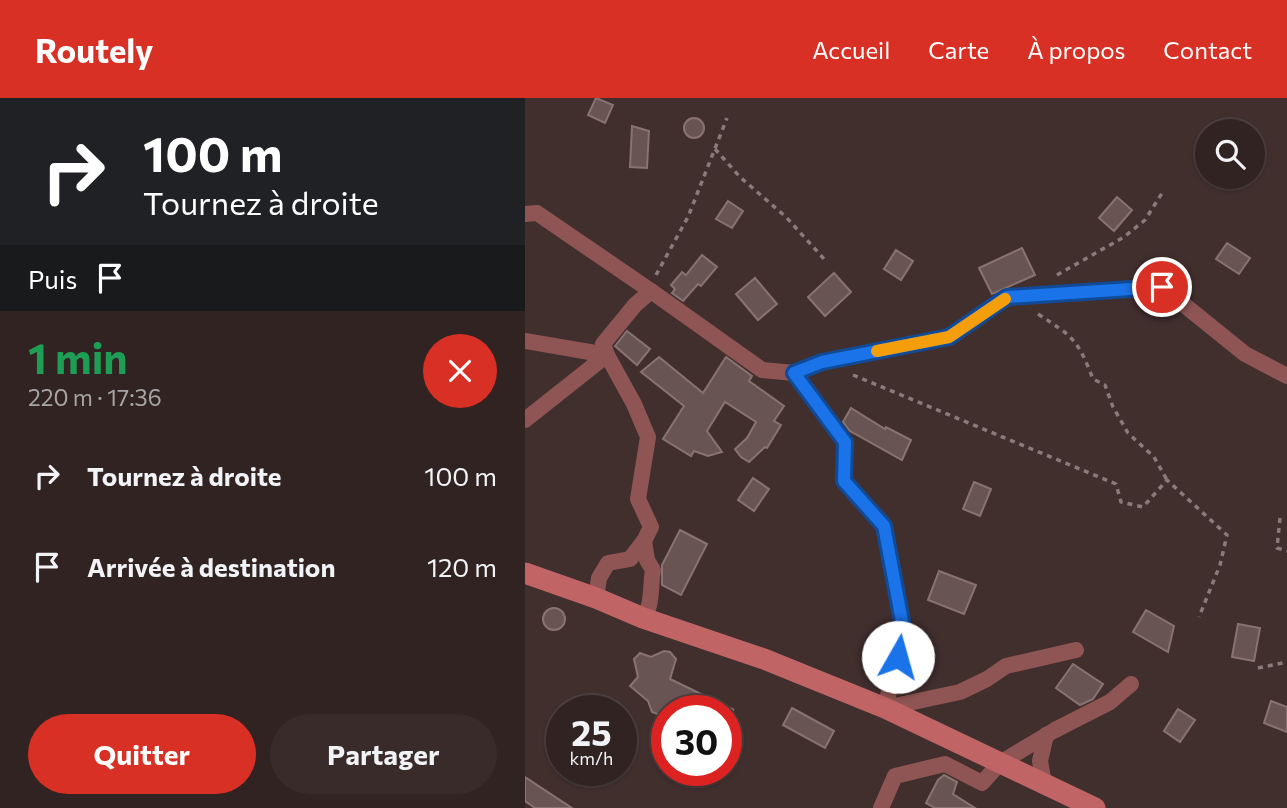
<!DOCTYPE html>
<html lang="fr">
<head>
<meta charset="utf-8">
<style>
	body { margin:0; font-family:Commissioner,sans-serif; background:#392b2a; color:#f1f3f6; height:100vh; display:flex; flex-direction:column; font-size:26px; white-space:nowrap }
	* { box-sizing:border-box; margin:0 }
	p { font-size:23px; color:#a8a4a5 }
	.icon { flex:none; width:38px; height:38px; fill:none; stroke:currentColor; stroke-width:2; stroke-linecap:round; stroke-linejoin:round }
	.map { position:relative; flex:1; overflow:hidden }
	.details { display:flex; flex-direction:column; background:#312322; width:525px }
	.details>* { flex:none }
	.banner { background:#202124; color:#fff; overflow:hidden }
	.fabs { position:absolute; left:670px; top:21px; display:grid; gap:14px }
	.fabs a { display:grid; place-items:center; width:70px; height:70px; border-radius:50%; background:#312322; box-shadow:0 2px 5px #0004,0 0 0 2px #4c4040; font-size:35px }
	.speed { position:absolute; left:21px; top:597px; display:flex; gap:14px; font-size:35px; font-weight:700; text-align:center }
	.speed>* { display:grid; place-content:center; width:91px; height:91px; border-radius:50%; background:#312322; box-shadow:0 2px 5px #0004,0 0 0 2px #4c4040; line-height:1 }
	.speed small { font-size:18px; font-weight:400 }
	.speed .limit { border:10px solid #d22; background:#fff; color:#111 }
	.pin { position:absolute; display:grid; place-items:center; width:60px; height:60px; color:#fff; margin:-30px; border:4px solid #fff; border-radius:50%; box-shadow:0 2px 7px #0007 }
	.me { position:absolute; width:77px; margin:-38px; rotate:7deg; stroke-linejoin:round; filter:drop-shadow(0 0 5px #0008) }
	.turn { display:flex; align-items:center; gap:24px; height:147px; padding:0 28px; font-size:32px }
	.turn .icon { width:91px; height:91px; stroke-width:2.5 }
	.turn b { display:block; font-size:49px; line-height:60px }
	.then { display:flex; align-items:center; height:66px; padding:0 28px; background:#0003; gap:14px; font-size:26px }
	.round { display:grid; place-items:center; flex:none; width:74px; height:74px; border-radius:37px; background:#392b2a }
	.overview { display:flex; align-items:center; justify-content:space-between; height:119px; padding:0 28px }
	h1 { font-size:42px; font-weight:700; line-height:52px; color:#1e9e55 }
	.action { display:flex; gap:14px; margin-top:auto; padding:14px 28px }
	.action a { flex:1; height:80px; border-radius:42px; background:#d93025; color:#fff; font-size:28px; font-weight:700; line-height:80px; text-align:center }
	.action a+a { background:#392b2a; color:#f1f3f6 }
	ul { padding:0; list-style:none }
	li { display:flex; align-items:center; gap:21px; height:91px; padding:0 28px }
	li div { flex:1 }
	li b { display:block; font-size:26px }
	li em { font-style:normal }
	header { display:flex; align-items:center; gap:42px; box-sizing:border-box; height:98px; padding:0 35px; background:#d93025; color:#fff }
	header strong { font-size:33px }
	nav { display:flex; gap:38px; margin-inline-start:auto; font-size:24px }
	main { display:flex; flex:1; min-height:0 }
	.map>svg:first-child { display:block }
	.building { fill:#685453; stroke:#897372; stroke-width:2 }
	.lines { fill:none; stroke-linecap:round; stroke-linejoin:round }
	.path { stroke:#8a7a79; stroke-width:3.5; stroke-dasharray:5 5; stroke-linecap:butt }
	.street { stroke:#8f5554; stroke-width:16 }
	.secondary { stroke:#c16465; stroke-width:21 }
	.route-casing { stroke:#114b97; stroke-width:18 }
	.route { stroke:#1a73e8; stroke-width:12 }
	.slow { stroke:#f59e0b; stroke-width:12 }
</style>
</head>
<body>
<header>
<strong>Routely</strong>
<nav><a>Accueil</a><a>Carte</a><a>À propos</a><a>Contact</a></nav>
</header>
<main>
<section class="details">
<div class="banner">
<div class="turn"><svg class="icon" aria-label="right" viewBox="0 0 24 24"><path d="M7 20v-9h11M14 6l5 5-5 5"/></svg><div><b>100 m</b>Tournez à droite</div></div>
<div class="then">Puis<svg class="icon" aria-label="arrive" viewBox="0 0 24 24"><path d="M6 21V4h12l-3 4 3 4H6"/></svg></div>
</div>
<div class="overview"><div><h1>1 min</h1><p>220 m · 17:36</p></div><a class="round" style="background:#d93025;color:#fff"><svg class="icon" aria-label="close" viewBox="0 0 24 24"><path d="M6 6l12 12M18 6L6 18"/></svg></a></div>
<ul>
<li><svg class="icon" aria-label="right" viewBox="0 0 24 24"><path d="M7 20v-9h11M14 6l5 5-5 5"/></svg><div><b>Tournez à droite</b></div><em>100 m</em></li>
<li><svg class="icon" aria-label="arrive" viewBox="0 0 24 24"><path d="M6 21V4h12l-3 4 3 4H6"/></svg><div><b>Arrivée à destination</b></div><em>120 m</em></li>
</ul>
<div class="action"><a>Quitter</a><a>Partager</a></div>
</section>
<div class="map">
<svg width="762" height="710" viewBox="0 0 762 710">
	<rect width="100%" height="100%" fill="#412f2e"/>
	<!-- building -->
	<g class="building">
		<path d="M71,0L88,7L80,25L63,17Z"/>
		<circle cx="169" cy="30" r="10"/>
		<path d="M107,28L124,33L122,70L105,69Z"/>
		<path d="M592,99L607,112L589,133L574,120Z"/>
		<path d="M203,103L218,113L207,130L191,121Z"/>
		<path d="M702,145L725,160L714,176L691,161Z"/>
		<path d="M497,150L510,177L467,196L454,170Z"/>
		<path d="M371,152L388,163L376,182L359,171Z"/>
		<path d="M177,157L192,169L176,188L173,186L158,203L147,195L150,191L146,187L157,174L161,177Z"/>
		<path d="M309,175L326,194L300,218L283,199Z"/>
		<path d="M230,180L252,206L233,222L211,196Z"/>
		<path d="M102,233L125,251L112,267L90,248Z"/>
		<path d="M134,259L178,295L201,259L227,278L224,283L259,308L249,323L256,327L242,350L240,349L224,364L216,359L210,351L222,340L231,324L200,304L182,333L197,354L183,358L169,353L166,358L138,341L159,308L116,274Z"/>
		<path d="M326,310L360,331L361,329L386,342L377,362L325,333L318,324Z"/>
		<path d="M228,380L244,391L229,413L213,402Z"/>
		<path d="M449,384L466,391L455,418L438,411Z"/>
		<path d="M155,432L182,446L156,497L137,487V467Z"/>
		<path d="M414,473L451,487L439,516L403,502Z"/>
		<circle cx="29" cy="521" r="11"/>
		<path d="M621,512L649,528L643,554L608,534Z"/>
		<path d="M713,526L735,530L729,563L707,559Z"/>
		<path d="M139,553L145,554L151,561L145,581L209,612H142L135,617L127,614L123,603L105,588L113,579L109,561L115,555L126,559Z"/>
		<path d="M548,566L578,586L568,601L555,607L531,590Z"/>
		<path d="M746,603L762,609V634L739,625Z"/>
		<path d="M267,610L309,633L300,650L258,627Z"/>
		<path d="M653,611L670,622L655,644L639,633Z"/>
		<path d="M419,677L432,684L428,696L450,710H410L401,705L413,682Z"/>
		<path d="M0,679L47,710H10L0,703Z"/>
	</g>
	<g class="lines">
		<!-- path -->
		<g class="path">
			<path d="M190,51L215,79L261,119L300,162"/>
			<path d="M131,177L163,119L202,20"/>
			<path d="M532,177L599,139L620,122L639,92"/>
			<path d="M513,216C548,239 552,240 568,281L580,287L588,309L603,335L629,359L642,382"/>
			<path d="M328,277L591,386L596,404L618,409L642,382L702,437L695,467L674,519"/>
			<path d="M755,420L752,450L762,453"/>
			<path d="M733,570L762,564"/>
		</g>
		<!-- street -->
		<g class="street">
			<path d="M0,116L12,115L126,193"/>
			<path d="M0,243L82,257L109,306L123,339L113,401L126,429L119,443L105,461L83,465L74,480L71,500"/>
			<path d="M269,275L320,344L319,383L359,428L379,534L360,610L435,594L462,581L481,568L551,552"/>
			<path d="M0,322L82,257L78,246L110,207L126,193L237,272L269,275L297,264L424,239L482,199L637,189L720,256L762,278"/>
			<path d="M118,520C128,508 125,488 128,472L122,462L119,443"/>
			<path d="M519,686L515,663L521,637"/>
			<path d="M356,710L370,678L420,666L457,685L475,665L530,632L585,604L606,586"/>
		</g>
		<!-- secondary -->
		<path class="secondary" d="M0,475L71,500L118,520L239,561L360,610L570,710"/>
	</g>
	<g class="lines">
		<defs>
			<path id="route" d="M373,559L379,534L359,428L319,383L320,344L269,275L297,264L424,239L482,199L637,189"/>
		</defs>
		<!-- route casing -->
		<use href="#route" class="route-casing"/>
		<!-- route -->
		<use href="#route" class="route"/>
		<!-- slow -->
		<path class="slow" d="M352,253L424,239L480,201"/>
	</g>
</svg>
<div class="fabs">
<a><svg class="icon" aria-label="search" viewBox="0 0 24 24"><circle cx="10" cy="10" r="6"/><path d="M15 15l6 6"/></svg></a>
</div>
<div class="speed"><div>25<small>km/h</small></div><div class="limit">30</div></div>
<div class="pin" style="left:637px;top:189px;background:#d93025"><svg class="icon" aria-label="arrive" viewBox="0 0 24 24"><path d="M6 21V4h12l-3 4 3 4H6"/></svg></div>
<svg class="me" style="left:373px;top:559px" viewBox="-20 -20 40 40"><circle r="19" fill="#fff"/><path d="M0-13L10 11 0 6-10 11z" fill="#1a73e8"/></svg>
</div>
</main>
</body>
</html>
